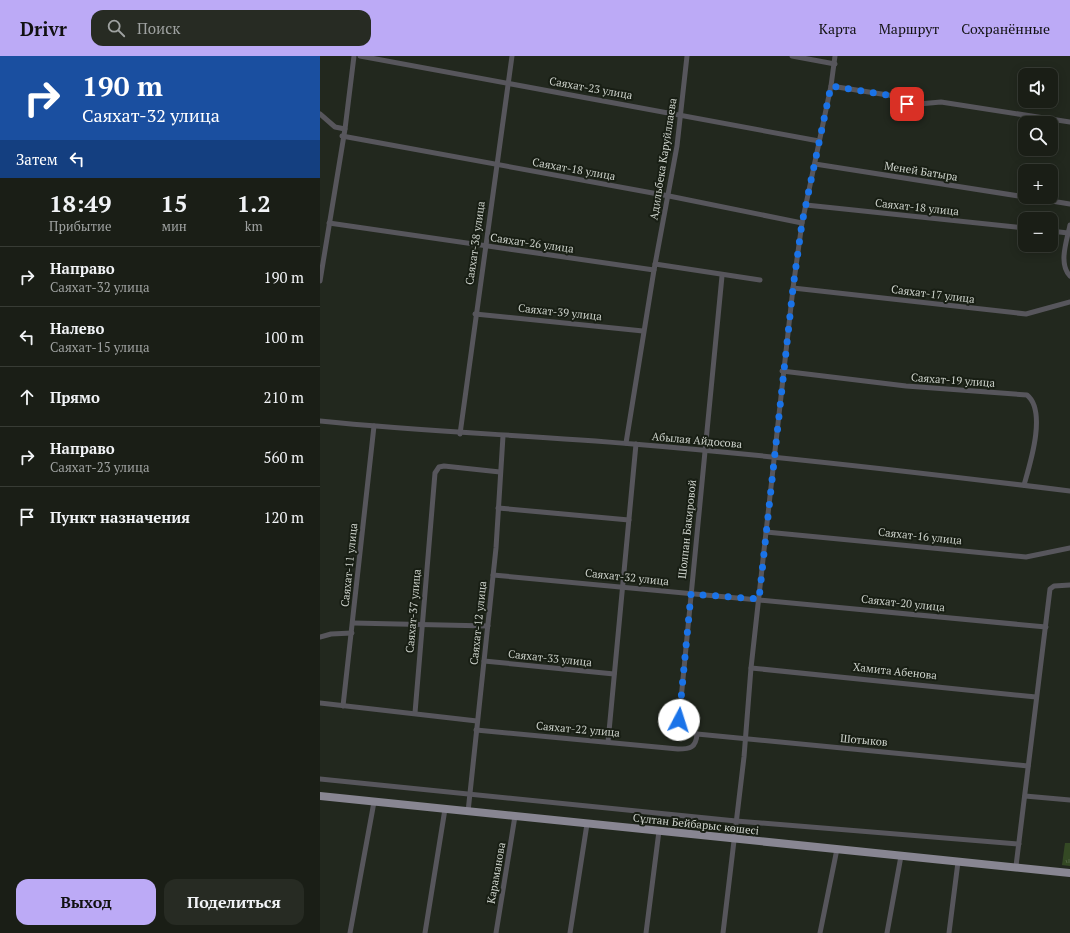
<!DOCTYPE html>
<html lang="ru">
<head>
<meta charset="utf-8">
<style>
	body { margin:0; font-family:"PT Serif",serif; background:#272b23; color:#f1f3f6; height:100vh; display:flex; flex-direction:column; font-size:15px; white-space:nowrap }
	* { box-sizing:border-box; margin:0 }
	p { font-size:13px; color:#9fa2a1 }
	.icon { flex:none; width:22px; height:22px; fill:none; stroke:currentColor; stroke-width:2; stroke-linecap:round; stroke-linejoin:round }
	.map { position:relative; flex:1; overflow:hidden }
	.side { display:flex; flex-direction:column; background:#1a1e16; width:320px }
	.side>* { flex:none }
	.banner { background:#1a4fa0; color:#fff; overflow:hidden }
	.tools { position:absolute; left:698px; top:12px; display:grid; gap:8px }
	.tools a { display:grid; place-items:center; width:40px; height:40px; border-radius:8px; background:#1a1e16; box-shadow:0 2px 10px #0003,0 0 0 1px #383c35; font-size:20px }
	.pin { position:absolute; display:grid; place-items:center; width:34px; height:34px; color:#fff; margin:-17px; border-radius:8px; box-shadow:0 2px 6px #0006 }
	.me { position:absolute; width:44px; margin:-22px; rotate:5deg; stroke-linejoin:round; filter:drop-shadow(0 0 3px #0008) }
	.turn { display:flex; align-items:center; gap:14px; height:84px; padding:0 16px; font-size:18px }
	.turn .icon { width:52px; height:52px; stroke-width:2.5 }
	.turn b { display:block; font-size:28px; line-height:34px }
	.then { display:flex; align-items:center; height:38px; padding:0 16px; background:#0003; gap:8px; font-size:15px }
	.eta { display:flex; justify-content:space-evenly; align-items:center; height:68px; text-align:center }
	.eta b { font-size:24px; font-weight:700; line-height:28px }
	.action { display:flex; gap:8px; margin-top:auto; padding:8px 16px }
	.action a { flex:1; height:46px; border-radius:12px; background:#bcaaf6; color:#111; font-size:16px; font-weight:700; line-height:46px; text-align:center }
	.action a+a { background:#272b23; color:#f1f3f6 }
	ul { padding:0; list-style:none }
	li { display:flex; align-items:center; gap:12px; height:60px; padding:0 16px; border-top:1px solid #383c35 }
	li div { flex:1 }
	li b { display:block; font-size:15px }
	li em { font-style:normal }
	header { display:flex; align-items:center; gap:24px; box-sizing:border-box; height:56px; padding:0 20px; background:#bcaaf6; color:#111 }
	header strong { font-size:19px }
	nav { display:flex; gap:22px; margin-inline-start:auto; font-size:14px }
	.search { width:280px; height:36px; background:#272b23; display:flex; align-items:center; gap:10px; box-sizing:border-box; padding:0 14px; border-radius:12px; color:#9fa2a1; font-size:15px }
	main { display:flex; flex:1; min-height:0 }
	.map>svg:first-child { display:block }
	.grass { fill:url(#grass-tufts) }
	.lines { fill:none; stroke-linecap:round; stroke-linejoin:round }
	.minor { stroke:#57565c; stroke-width:5 }
	.primary { stroke:#888692; stroke-width:8 }
	.route { stroke:#1a73e8; stroke-width:7; stroke-dasharray:0 12.6 }
	.labels { text-anchor:middle; stroke-width:4; stroke-linejoin:round; paint-order:stroke }
	.street-label { font-size:11px; fill:#cfd4cd; stroke:#181e14 }
</style>
</head>
<body>
<header>
<strong>Drivr</strong>
<div class="search"><svg class="icon" aria-label="search" viewBox="0 0 24 24"><circle cx="10" cy="10" r="6"/><path d="M15 15l6 6"/></svg>Поиск</div>
<nav><a>Карта</a><a>Маршрут</a><a>Сохранённые</a></nav>
</header>
<main>
<section class="side">
<div class="banner">
<div class="turn"><svg class="icon" aria-label="right" viewBox="0 0 24 24"><path d="M7 20v-9h11M14 6l5 5-5 5"/></svg><div><b>190 m</b>Саяхат-32 улица</div></div>
<div class="then">Затем<svg class="icon" aria-label="left" viewBox="0 0 24 24"><path d="M17 20v-9H6M10 6l-5 5 5 5"/></svg></div>
</div>
<div class="eta">
<div><b>18:49</b><p>Прибытие</p></div>
<div><b>15</b><p>мин</p></div>
<div><b>1.2</b><p>km</p></div>
</div>
<ul>
<li><svg class="icon" aria-label="right" viewBox="0 0 24 24"><path d="M7 20v-9h11M14 6l5 5-5 5"/></svg><div><b>Направо</b><p>Саяхат-32 улица</p></div><em>190 m</em></li>
<li><svg class="icon" aria-label="left" viewBox="0 0 24 24"><path d="M17 20v-9H6M10 6l-5 5 5 5"/></svg><div><b>Налево</b><p>Саяхат-15 улица</p></div><em>100 m</em></li>
<li><svg class="icon" aria-label="ahead" viewBox="0 0 24 24"><path d="M12 20V5M6 11l6-6 6 6"/></svg><div><b>Прямо</b></div><em>210 m</em></li>
<li><svg class="icon" aria-label="right" viewBox="0 0 24 24"><path d="M7 20v-9h11M14 6l5 5-5 5"/></svg><div><b>Направо</b><p>Саяхат-23 улица</p></div><em>560 m</em></li>
<li><svg class="icon" aria-label="arrive" viewBox="0 0 24 24"><path d="M6 21V4h12l-3 4 3 4H6"/></svg><div><b>Пункт назначения</b></div><em>120 m</em></li>
</ul>
<div class="action"><a>Выход</a><a>Поделиться</a></div>
</section>
<div class="map">
<svg width="750" height="877" viewBox="0 0 750 877">
	<defs>
		<pattern id="grass-tufts" width="24" height="20" patternUnits="userSpaceOnUse"><rect width="24" height="20" fill="#344924"/><path d="M3 7l-1-3M5 7V3M7 7l1-3M15 17l-1-3M17 17v-4M19 17l1-3" fill="none" stroke="#506243"/></pattern>
	</defs>
	<rect width="100%" height="100%" fill="#22281e"/>
	<!-- grass -->
	<path class="grass" d="M745,787H750V810L742,809Z"/>
	<g class="lines">
		<!-- minor -->
		<g class="minor">
			<path d="M40,0L499,85"/>
			<path d="M472,0L515,8"/>
			<path d="M511,30L574,40L587,48H599L621,46L750,66"/>
			<path d="M0,58L15,71L25,73"/>
			<path d="M22,80L349,140L482,167"/>
			<path d="M495,108L705,141"/>
			<path d="M707,141L750,148"/>
			<path d="M486,149L705,172"/>
			<path d="M9,167L334,214L357,90L367,0"/>
			<path d="M750,169C747,184 738,208 750,220"/>
			<path d="M731,175L748,177"/>
			<path d="M335,208L440,224"/>
			<path d="M0,225L25,73L34,0"/>
			<path d="M473,232L706,258L750,246"/>
			<path d="M155,258L323,275"/>
			<path d="M462,315L586,330L707,339C727,355 710,408 704,429"/>
			<path d="M0,365C104,376 209,379 313,388C459,400 605,417 750,435"/>
			<path d="M140,378L192,0"/>
			<path d="M306,387L334,214"/>
			<path d="M178,452L309,464"/>
			<path d="M446,476L706,501L750,492"/>
			<path d="M173,519L726,571"/>
			<path d="M33,567L168,570"/>
			<path d="M0,581L11,578L32,577"/>
			<path d="M164,605L294,618"/>
			<path d="M431,612L716,641"/>
			<path d="M0,647L157,665"/>
			<path d="M23,650L54,370"/>
			<path d="M95,657L115,417L119,411L124,410L180,416"/>
			<path d="M156,674L358,693C370,693 376,692 377,678L362,673L359,664L402,220"/>
			<path d="M377,678L708,710"/>
			<path d="M288,686L316,388"/>
			<path d="M0,723L416,765L699,788"/>
			<path d="M705,740L750,744"/>
			<path d="M148,756L176,492L183,380"/>
			<path d="M696,810L730,533L734,530L750,529"/>
			<path d="M30,877L54,746"/>
			<path d="M105,877L125,753"/>
			<path d="M176,877L195,760"/>
			<path d="M250,877L267,768"/>
			<path d="M326,877L339,775"/>
			<path d="M403,877L424,701L431,612L473,232L482,167L511,30L515,0"/>
			<path d="M500,877L517,793"/>
			<path d="M567,877L581,800"/>
			<path d="M629,877L638,806"/>
		</g>
		<!-- primary -->
		<path class="primary" d="M0,740L750,817"/>
	</g>
	<g class="lines">
		<!-- route -->
		<path class="route" d="M359,664L371,538L439,543L473,232L482,167L511,30L574,40L587,48"/>
	</g>
	<g class="labels">
		<!-- street labels -->
		<g class="street-label">
			<text transform="translate(271 32) rotate(10)" y="4">Саяхат-23 улица</text>
			<text transform="translate(343 103) rotate(-81)" y="4">Адильбека Каруйллаева</text>
			<text transform="translate(254 113) rotate(10)" y="4">Саяхат-18 улица</text>
			<text transform="translate(601 115) rotate(9)" y="4">Меней Батыра</text>
			<text transform="translate(597 151) rotate(6)" y="4">Саяхат-18 улица</text>
			<text transform="translate(155 187) rotate(-82)" y="4">Саяхат-38 улица</text>
			<text transform="translate(212 187) rotate(8)" y="4">Саяхат-26 улица</text>
			<text transform="translate(613 238) rotate(7)" y="4">Саяхат-17 улица</text>
			<text transform="translate(240 256) rotate(6)" y="4">Саяхат-39 улица</text>
			<text transform="translate(633 324) rotate(4)" y="4">Саяхат-19 улица</text>
			<text transform="translate(377 384) rotate(5)" y="4">Абылая Айдосова</text>
			<text transform="translate(367 473) rotate(-84)" y="4">Шолпан Бакировой</text>
			<text transform="translate(600 480) rotate(6)" y="4">Саяхат-16 улица</text>
			<text transform="translate(29 509) rotate(-84)" y="4">Саяхат-11 улица</text>
			<text transform="translate(307 521) rotate(6)" y="4">Саяхат-32 улица</text>
			<text transform="translate(583 547) rotate(6)" y="4">Саяхат-20 улица</text>
			<text transform="translate(93 555) rotate(-85)" y="4">Саяхат-37 улица</text>
			<text transform="translate(158 567) rotate(-84)" y="4">Саяхат-12 улица</text>
			<text transform="translate(230 602) rotate(6)" y="4">Саяхат-33 улица</text>
			<text transform="translate(575 615) rotate(6)" y="4">Хамита Абенова</text>
			<text transform="translate(258 673) rotate(5)" y="4">Саяхат-22 улица</text>
			<text transform="translate(544 684) rotate(5)" y="4">Шотыков</text>
			<text transform="translate(376 768) rotate(6)" y="4">Сұлтан Бейбарыс көшесі</text>
			<text transform="translate(176 817) rotate(-80)" y="4">Караманова</text>
		</g>
	</g>
</svg>
<div class="tools">
<a><svg class="icon" aria-label="sound" viewBox="0 0 24 24"><path d="M4 9h4l5-4v14l-5-4H4zM17 9q2 3 0 6"/></svg></a>
<a><svg class="icon" aria-label="search" viewBox="0 0 24 24"><circle cx="10" cy="10" r="6"/><path d="M15 15l6 6"/></svg></a>
<a>+</a>
<a>−</a>
</div>
<div class="pin" style="left:587px;top:48px;background:#d93025"><svg class="icon" aria-label="arrive" viewBox="0 0 24 24"><path d="M6 21V4h12l-3 4 3 4H6"/></svg></div>
<svg class="me" style="left:359px;top:664px" viewBox="-20 -20 40 40"><circle r="19" fill="#fff"/><path d="M0-13L10 11 0 6-10 11z" fill="#1a73e8"/></svg>
</div>
</main>
</body>
</html>
